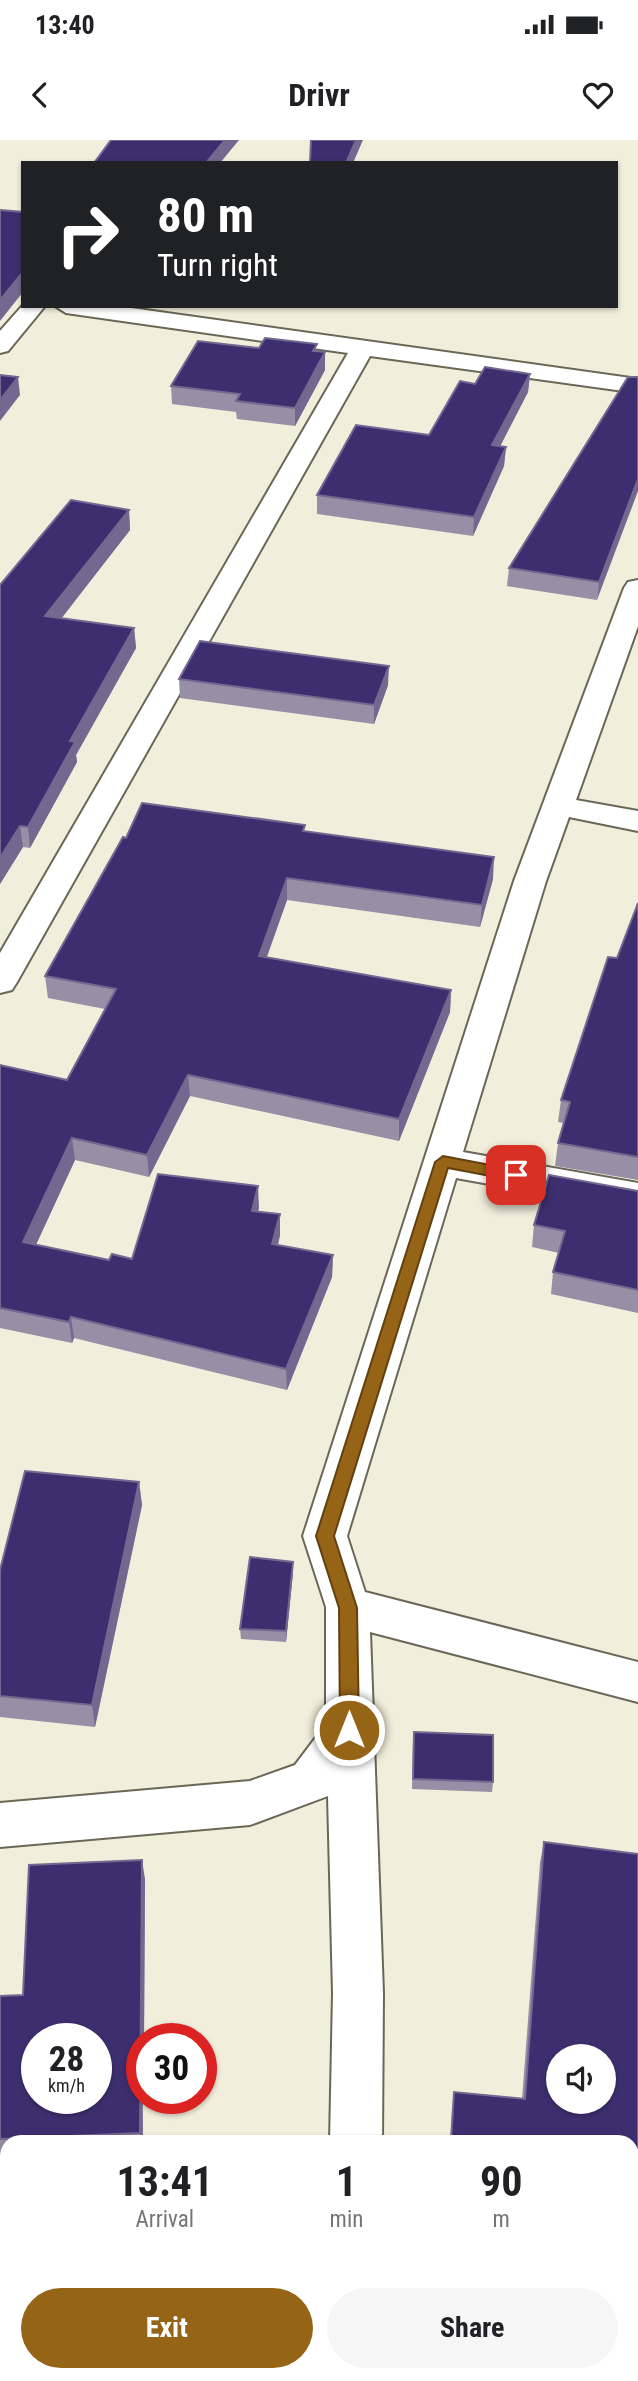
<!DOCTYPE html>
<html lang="en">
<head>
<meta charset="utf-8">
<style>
	body { margin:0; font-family:"Roboto Condensed",sans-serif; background:#f6f6f6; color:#202124; height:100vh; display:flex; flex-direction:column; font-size:26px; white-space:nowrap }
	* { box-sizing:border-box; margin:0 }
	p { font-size:23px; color:#757577 }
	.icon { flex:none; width:38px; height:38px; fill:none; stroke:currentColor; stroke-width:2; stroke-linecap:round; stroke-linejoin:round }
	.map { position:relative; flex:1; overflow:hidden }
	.side { position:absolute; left:0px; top:1995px; width:639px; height:247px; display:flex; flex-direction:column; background:#fff; border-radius:21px 21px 0 0; box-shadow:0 2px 5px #0004 }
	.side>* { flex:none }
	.guide { position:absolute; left:21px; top:21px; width:597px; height:147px; border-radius:0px; box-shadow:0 2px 5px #0004; background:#202124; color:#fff; overflow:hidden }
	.tools { position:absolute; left:546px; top:1904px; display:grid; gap:14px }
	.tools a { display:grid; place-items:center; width:70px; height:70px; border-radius:50%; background:#fff; box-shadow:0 2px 5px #0004; font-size:35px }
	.speed { position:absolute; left:21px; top:1883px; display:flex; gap:14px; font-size:35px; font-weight:700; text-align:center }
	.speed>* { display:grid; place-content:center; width:91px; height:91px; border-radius:50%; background:#fff; box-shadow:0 2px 5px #0004; line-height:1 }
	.speed small { font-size:18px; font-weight:400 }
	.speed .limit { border:10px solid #d22; background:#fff; color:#111 }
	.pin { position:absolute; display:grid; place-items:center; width:60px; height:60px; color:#fff; margin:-30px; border-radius:14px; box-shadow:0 4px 10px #0006 }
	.me { position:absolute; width:77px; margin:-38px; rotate:0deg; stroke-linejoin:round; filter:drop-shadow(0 0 5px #0008) }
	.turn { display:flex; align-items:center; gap:24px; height:147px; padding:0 21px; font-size:32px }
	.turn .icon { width:91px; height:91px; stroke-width:2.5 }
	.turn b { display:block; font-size:49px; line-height:60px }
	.eta { display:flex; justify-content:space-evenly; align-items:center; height:119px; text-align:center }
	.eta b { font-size:42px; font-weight:700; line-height:49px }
	.cta { display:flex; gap:14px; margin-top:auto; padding:14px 21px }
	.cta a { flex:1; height:80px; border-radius:42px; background:#966417; color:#fff; font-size:28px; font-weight:700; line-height:80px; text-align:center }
	.cta a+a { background:#f6f6f6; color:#202124 }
	.status { display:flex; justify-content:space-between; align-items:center; height:49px; padding:0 35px; background:#fff; direction:ltr }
	.status svg { height:19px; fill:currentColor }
	header { display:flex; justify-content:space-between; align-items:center; height:91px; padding:0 21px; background:#fff; font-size:32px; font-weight:700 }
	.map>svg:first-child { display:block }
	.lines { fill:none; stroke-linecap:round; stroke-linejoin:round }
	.street-casing { stroke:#6b6758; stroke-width:4 }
	.street { fill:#fff; fill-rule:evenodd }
	.wall { fill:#988ea6; fill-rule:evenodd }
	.shaded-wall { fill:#736890 }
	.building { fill:#3d2f6f; stroke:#736890; stroke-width:2; fill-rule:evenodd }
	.route { fill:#966417; stroke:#62410f; stroke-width:2 }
</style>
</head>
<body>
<div class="status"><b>13:40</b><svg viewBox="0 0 49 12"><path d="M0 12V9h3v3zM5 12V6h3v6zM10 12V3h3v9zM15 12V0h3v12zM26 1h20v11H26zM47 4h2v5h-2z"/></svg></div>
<header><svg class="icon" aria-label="back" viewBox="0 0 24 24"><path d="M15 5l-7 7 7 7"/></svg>Drivr<svg class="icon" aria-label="heart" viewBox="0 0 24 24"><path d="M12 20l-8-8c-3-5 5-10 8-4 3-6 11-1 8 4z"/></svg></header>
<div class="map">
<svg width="638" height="2241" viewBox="0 0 638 2241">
	<rect width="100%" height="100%" fill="#f2eedc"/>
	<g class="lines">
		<defs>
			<g id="street">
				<path d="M23,165L45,166L8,211L0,213V191Z"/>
				<path d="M55,166H117L638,239V253L370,216L17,842L12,850L0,853V813L348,213L66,173Z"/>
				<path d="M638,440V486L576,660L638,671V691L569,677L546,741L463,1012L638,1043V1071L456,1038L347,1396L365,1452L638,1522V1562L370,1492L383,1853L382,2002H330L333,1853L328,1656L250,1685L0,1707V1663L250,1641L295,1625L326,1584V1467L303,1396L514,741L624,448L628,442Z"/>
				<path d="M341,2235H397L398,2241H342Z"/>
			</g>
		</defs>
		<!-- street casing -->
		<use href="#street" class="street-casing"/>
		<!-- street -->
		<use href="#street" class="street"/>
	</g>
	<!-- wall -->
	<g class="wall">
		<path d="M259,208L317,212L325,230L295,286L237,279L236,272L172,264L171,246Z"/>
		<path d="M530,234L528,252L500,306L506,307L504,326L473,396L317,374V355L429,295L475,244Z"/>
		<path d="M628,237L597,460L507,446L509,428Z"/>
		<path d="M129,370L130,390L61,478L134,488L136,508L76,615L77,622L30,708L23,707L0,744V445Z"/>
		<path d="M179,539L388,545L374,584L180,558Z"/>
		<path d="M305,691L493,739L480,787L287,760L267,817L451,850L450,872L399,1001L190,956L149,1037L75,1020L36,1105L109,1120L132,1119L258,1046V1071L280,1074V1095L278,1105L333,1115L332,1137L287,1250L74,1198L72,1203L0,1188V925L67,940L105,869L48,858L45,836Z"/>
		<path d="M638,763V1040L555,1026L558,1003L563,983L558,982L561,960Z"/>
		<path d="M638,1051V1173L551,1154L553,1132L559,1113L532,1107L534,1085Z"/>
		<path d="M139,1342L142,1365L95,1587L0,1577V1430Z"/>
		<path d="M293,1422V1432L286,1502L241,1499L240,1489Z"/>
		<path d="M413,1602L493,1642L492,1652L412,1649Z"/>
		<path d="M544,1702L638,1714V2241H558L557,2235H632V2002H450L452,1970L454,1952L522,1959L540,1722ZM558,1916H604V1962H558Z"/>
		<path d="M145,1739L144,1899H142L143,2002H7V2014H0V1856L23,1855Z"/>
	</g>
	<!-- shaded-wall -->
	<g class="shaded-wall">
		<path d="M225,0H239L220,23H206Z"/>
		<path d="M356,0H363L353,23H346Z"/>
		<path d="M23,132V152L0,181V160Z"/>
		<path d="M325,212V230L295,286V268Z"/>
		<path d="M530,234L528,252L491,324L492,305Z"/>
		<path d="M18,237L20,255L0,281V260Z"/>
		<path d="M506,307L504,326L473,396L474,377Z"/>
		<path d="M638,339V351L597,460L599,442Z"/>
		<path d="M129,370L130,390L47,497L45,476Z"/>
		<path d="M134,488L136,508L76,615L77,622L30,708L28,687L70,601Z"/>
		<path d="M389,526L388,545L374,584V565Z"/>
		<path d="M20,686L23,707L0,744V718Z"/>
		<path d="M494,717L493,739L480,787L482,765Z"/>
		<path d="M287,738V760L259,838V816Z"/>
		<path d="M451,850L450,872L399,1001V979Z"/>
		<path d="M188,935L190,956L149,1037L147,1015Z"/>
		<path d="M72,998L75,1020L27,1124L23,1102Z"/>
		<path d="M258,1046L259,1068L253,1093L252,1071Z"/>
		<path d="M280,1074V1095L273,1125L272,1104Z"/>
		<path d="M333,1115L332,1137L287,1250L286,1229Z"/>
		<path d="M71,1177L74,1198L72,1203L69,1182Z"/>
		<path d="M139,1342L142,1365L95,1587L92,1565Z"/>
		<path d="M293,1422V1432L286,1502V1491Z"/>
		<path d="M142,1720L145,1739L144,1899H142L143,2002H142L140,1993Z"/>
		<path d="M1,2105L7,2119V2235H9V2241H3Z"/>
	</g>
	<!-- building -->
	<g class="building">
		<path d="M111,0H225L206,23H94Z"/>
		<path d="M311,0H356L346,23L310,22Z"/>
		<path d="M0,70L23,72V132L0,160Z"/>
		<path d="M265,198L317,204L313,211L325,212L295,268L236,261L240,254L171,246L198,201L259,208Z"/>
		<path d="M485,227L530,234L492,305L506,307L474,377L317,355L356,285L429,295L460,241L475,244Z"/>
		<path d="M0,235L18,237L0,260Z"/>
		<path d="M628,237H638V339L599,442L509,428Z"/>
		<path d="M71,360L129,370L45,476L134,488L70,601L75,602L28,687L20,686L0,718V445Z"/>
		<path d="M200,501L389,526L374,565L179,539Z"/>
		<path d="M142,663L305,685L303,691L494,717L482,765L287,738L259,816L451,850L399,979L188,935L147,1015L72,998L23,1102L109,1120L112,1114L132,1119L158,1034L258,1046L252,1071L280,1074L272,1104L333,1115L286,1229L71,1177L69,1182L0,1168V925L67,940L116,849L45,836L123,697L126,698Z"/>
		<path d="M638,763V1017L558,1003L570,962L561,960L608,817L617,818Z"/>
		<path d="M549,1035L638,1051V1150L553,1132L565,1091L534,1085Z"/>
		<path d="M25,1331L139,1342L92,1565L0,1556V1430Z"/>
		<path d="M250,1417L293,1422L286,1491L240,1489Z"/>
		<path d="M414,1592L493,1595V1642L413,1639Z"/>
		<path d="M544,1702L638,1714V2241H563V2235H632V2002H451L454,1952L525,1959ZM558,1916H604V1962H558Z"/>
		<path d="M142,1720L140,1993L0,1999V1856L23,1855L29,1725ZM37,1899H96V1958H37Z"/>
		<path d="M1,2105L3,2241H0V2106Z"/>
	</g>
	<!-- route -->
	<path class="route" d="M443,1016L516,1030L524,1035L516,1041L448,1028L334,1396L357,1468L359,1590L356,1596L349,1599L342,1596L340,1590L339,1468L316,1396L435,1022Z"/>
</svg>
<div class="tools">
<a><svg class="icon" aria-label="sound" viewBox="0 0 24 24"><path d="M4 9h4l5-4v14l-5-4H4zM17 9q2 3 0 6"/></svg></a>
</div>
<div class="speed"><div>28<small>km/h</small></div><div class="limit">30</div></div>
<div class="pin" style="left:516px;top:1035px;background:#d93025"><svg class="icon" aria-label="arrive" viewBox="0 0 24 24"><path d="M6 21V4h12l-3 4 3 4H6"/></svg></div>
<svg class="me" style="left:349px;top:1590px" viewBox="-20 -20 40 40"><circle r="17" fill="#966417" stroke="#fff" stroke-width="3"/><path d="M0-11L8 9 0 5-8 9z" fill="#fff"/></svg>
<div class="guide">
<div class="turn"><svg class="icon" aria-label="right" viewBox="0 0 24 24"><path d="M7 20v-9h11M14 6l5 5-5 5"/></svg><div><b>80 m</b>Turn right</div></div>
</div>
<section class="side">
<div class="eta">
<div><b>13:41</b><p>Arrival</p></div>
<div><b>1</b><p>min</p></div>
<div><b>90</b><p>m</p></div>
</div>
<div class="cta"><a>Exit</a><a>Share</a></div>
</section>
</div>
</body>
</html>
